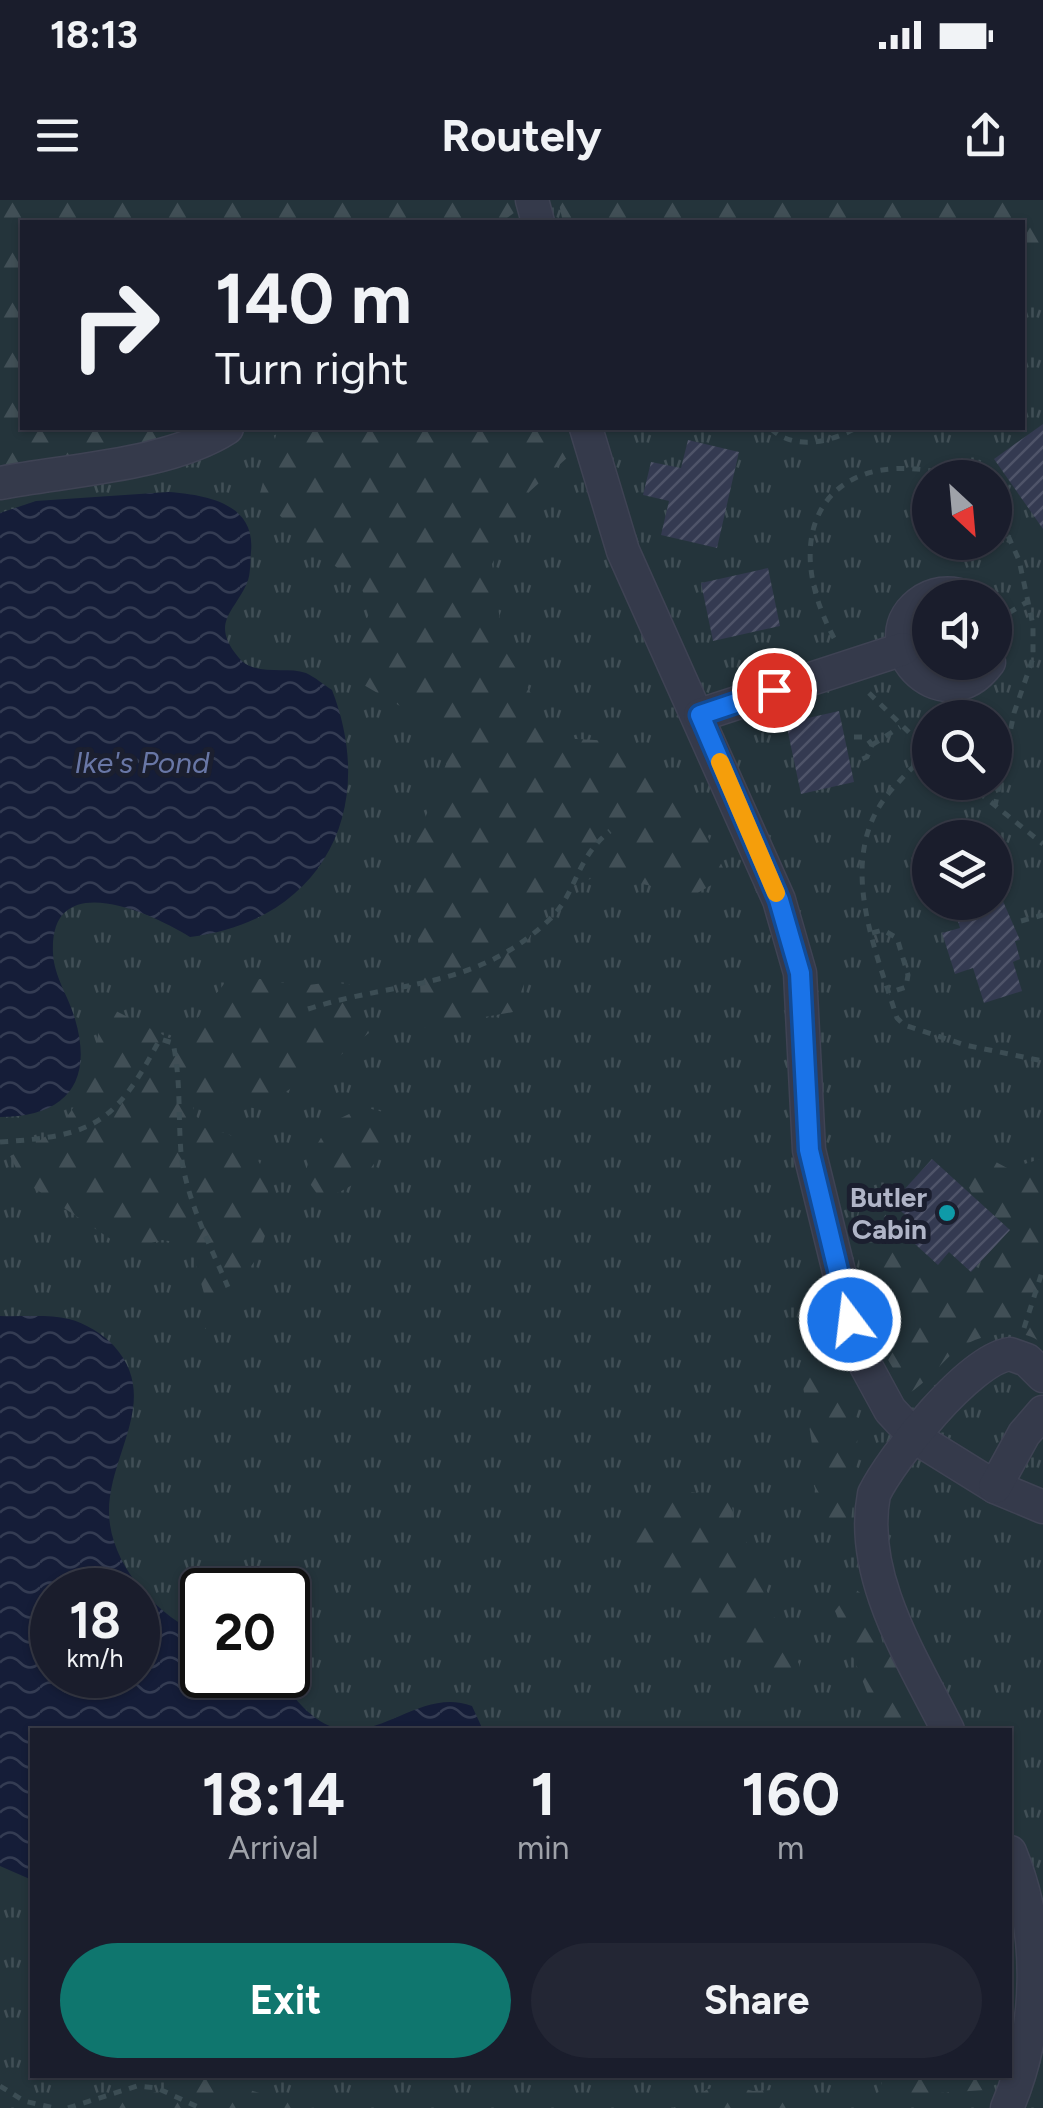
<!DOCTYPE html>
<html lang="en">
<head>
<meta charset="utf-8">
<style>
	body { margin:0; font-family:Figtree,sans-serif; background:#232634; color:#f1f3f6; height:100vh; display:flex; flex-direction:column; font-size:38px; white-space:nowrap }
	* { box-sizing:border-box; margin:0 }
	p { font-size:32px; color:#9fa2a9 }
	.icon { flex:none; width:55px; height:55px; fill:none; stroke:currentColor; stroke-width:2; stroke-linecap:round; stroke-linejoin:round }
	.map { position:relative; flex:1; overflow:hidden }
	.details { position:absolute; left:30px; top:1528px; width:982px; height:350px; display:flex; flex-direction:column; background:#1a1d2c; border-radius:0px; box-shadow:0 2px 8px #0004,0 0 0 2px #383b48 }
	.details>* { flex:none }
	.guide { position:absolute; left:20px; top:20px; width:1005px; height:210px; border-radius:0px; box-shadow:0 2px 8px #0004,0 0 0 2px #383b48; background:#1a1d2c; color:#f1f3f6; overflow:hidden }
	.needle { width:65px; rotate:154deg }
	.tools { position:absolute; left:912px; top:260px; display:grid; gap:20px }
	.tools a { display:grid; place-items:center; width:100px; height:100px; border-radius:50%; background:#1a1d2c; box-shadow:0 2px 8px #0004,0 0 0 2px #383b48; font-size:50px }
	.speed { position:absolute; left:30px; top:1368px; display:flex; gap:20px; font-size:50px; font-weight:700; text-align:center }
	.speed>* { display:grid; place-content:center; width:130px; height:130px; border-radius:50%; background:#1a1d2c; box-shadow:0 2px 8px #0004,0 0 0 2px #383b48; line-height:1 }
	.speed small { font-size:25px; font-weight:400 }
	.speed .limit { border:5px solid #111; border-radius:15px; background:#fff; color:#111 }
	.pin { position:absolute; display:grid; place-items:center; width:85px; height:85px; color:#fff; margin:-42px; border:5px solid #fff; border-radius:50%; box-shadow:0 2px 10px #0007 }
	.me { position:absolute; width:110px; margin:-55px; rotate:345deg; stroke-linejoin:round; filter:drop-shadow(0 0 8px #0008) }
	.turn { display:flex; align-items:center; gap:35px; height:210px; padding:0 30px; font-size:45px }
	.turn .icon { width:130px; height:130px; stroke-width:2.5 }
	.turn b { display:block; font-size:70px; line-height:85px }
	.eta { display:flex; justify-content:space-evenly; align-items:center; height:170px; text-align:center }
	.eta b { font-size:60px; font-weight:700; line-height:70px }
	.button { display:flex; gap:20px; margin-top:auto; padding:20px 30px }
	.button a { flex:1; height:115px; border-radius:60px; background:#0f766e; color:#fff; font-size:40px; font-weight:700; line-height:115px; text-align:center }
	.button a+a { background:#232634; color:#f1f3f6 }
	.status { display:flex; justify-content:space-between; align-items:center; height:70px; padding:0 50px; background:#1a1d2c; direction:ltr }
	.status svg { height:28px; fill:currentColor }
	header { display:flex; justify-content:space-between; align-items:center; height:130px; padding:0 30px; background:#1a1d2c; font-size:45px; font-weight:700 }
	.map>svg:first-child { display:block }
	.grass { fill:url(#grass-tufts); fill-rule:evenodd }
	.forest { fill:url(#forest-firs) }
	.water { fill:url(#water-waves); fill-rule:evenodd }
	.building { fill:url(#building-hatch) }
	.lines { fill:none; stroke-linecap:round; stroke-linejoin:round }
	.minor-casing { stroke:#3f4354; stroke-width:35 }
	.path { stroke:#3c4d54; stroke-width:5; stroke-dasharray:8 8; stroke-linecap:butt }
	.minor { stroke:#353a4b; stroke-width:32 }
	.route-casing { stroke:#114b97; stroke-width:25 }
	.route { stroke:#1a73e8; stroke-width:18 }
	.slow { stroke:#f59e0b; stroke-width:18 }
	.culture-dot { fill:#0f9aa8; stroke:#1b1f2f; stroke-width:4 }
	.labels { text-anchor:middle; stroke-width:10; stroke-linejoin:round; paint-order:stroke }
	.poi-label { font-size:28px; font-weight:bold; fill:#b0b5c7; stroke:#1b1f2f; text-anchor:end }
	.water-label { font-size:30px; font-style:italic; fill:#6977a6; stroke:#1b1f2f }
</style>
</head>
<body>
<div class="status"><b>18:13</b><svg viewBox="0 0 49 12"><path d="M0 12V9h3v3zM5 12V6h3v6zM10 12V3h3v9zM15 12V0h3v12zM26 1h20v11H26zM47 4h2v5h-2z"/></svg></div>
<header><svg class="icon" aria-label="menu" viewBox="0 0 24 24"><path d="M4 6h16M4 12h16M4 18h16"/></svg>Routely<svg class="icon" aria-label="share" viewBox="0 0 24 24"><path d="M12 15V3M7 8l5-5 5 5M5 13v7h14v-7"/></svg></header>
<div class="map">
<svg width="1043" height="1908" viewBox="0 0 1043 1908">
	<defs>
		<pattern id="grass-tufts" width="24" height="20" patternUnits="userSpaceOnUse" patternTransform="scale(2.5)"><rect width="24" height="20" fill="#24343b"/><path d="M3 7l-1-3M5 7V3M7 7l1-3M15 17l-1-3M17 17v-4M19 17l1-3" fill="none" stroke="#414f56"/></pattern>
		<pattern id="forest-firs" width="22" height="20" patternUnits="userSpaceOnUse" patternTransform="scale(2.5)"><rect width="22" height="20" fill="#24343b"/><path d="M5 1l3.5 6h-7zM16 11l3.5 6h-7z" fill="#414f56"/></pattern>
		<pattern id="water-waves" width="16" height="10" patternUnits="userSpaceOnUse" patternTransform="scale(2.5)"><rect width="16" height="10" fill="#151d38"/><path d="M0 5q4-4 8 0t8 0" fill="none" stroke="#343c53"/></pattern>
		<pattern id="building-hatch" width="6" height="6" patternUnits="userSpaceOnUse" patternTransform="scale(2.5)"><rect width="6" height="6" fill="#343a51"/><path d="M-1 1l2-2M0 6l6-6M5 7l2-2" fill="none" stroke="#4f5469"/></pattern>
	</defs>
	<rect width="100%" height="100%" fill="#22273a"/>
	<!-- grass -->
	<path class="grass" d="M0,0H1043V1908H0ZM22,22H1022V228H22ZM930,278H995V342H930ZM930,398H995V462H930ZM930,518H995V582H930ZM930,638H995V702H930ZM52,1390H138V1475H52ZM202,1390H288V1475H202ZM32,1530H1010V1875H32Z"/>
	<!-- forest -->
	<g class="forest">
		<path d="M0,0H524L525,5L507,18L484,22H22V228H194L0,300Z"/>
		<path d="M558,0H1043V78L1023,70L1022,22H563Z"/>
		<path d="M278,228H563L568,257L529,292L492,364L504,449L558,538L631,542L699,618L727,676L694,695L600,675L528,704L532,764L513,812L422,828L414,647L446,564L439,543L419,517L362,484L360,445L370,409L361,387L298,336L260,293Z"/>
		<path d="M261,779L301,786L332,782L352,785L369,833L320,871L257,909L206,895L197,897L193,907C203,938 210,925 232,936C277,958 277,1024 254,1062C250,1068 244,1074 240,1081C229,1101 228,1120 205,1129V1097L190,1044L162,1040L127,1050L22,980L10,956C77,927 87,892 100,825L116,811L169,838L187,832L227,780Z"/>
		<path d="M364,907L383,912C399,951 356,993 320,998L306,978C305,959 321,941 328,924Z"/>
		<path d="M968,947L1009,969L1043,958V1145C1026,1126 987,1133 966,1144C949,1152 931,1179 911,1192C867,1144 852,1063 860,1000L884,1013L927,1065L973,1077L999,1045L955,961Z"/>
		<path d="M827,1125C866,1188 859,1251 851,1321L830,1329L814,1305L816,1270L800,1167L807,1131Z"/>
		<path d="M691,1292L725,1298L732,1307L735,1323L760,1364L773,1415L799,1464V1476L792,1480C772,1474 758,1457 742,1444C689,1404 641,1404 631,1324L649,1300Z"/>
		<path d="M853,1387L871,1402L883,1444L935,1530H882L835,1411Z"/>
		<path d="M1010,1725L1017,1758L1010,1838Z"/>
		<path d="M179,1875C224,1875 269,1901 315,1908H93L161,1891Z"/>
		<path d="M890,1875H992L985,1890L877,1897L883,1879Z"/>
		<path d="M729,1885L753,1891L776,1890L798,1900L799,1908H673L708,1889Z"/>
	</g>
	<!-- water -->
	<g class="water">
		<path d="M169,292C206,295 256,303 251,352C250,361 251,374 247,383C233,414 210,423 239,458C255,477 286,466 306,473C315,477 324,485 332,490C379,611 321,721 190,737C151,713 49,666 53,753C54,777 69,797 75,819C94,883 65,917 0,917V313L36,301Z"/>
		<path d="M0,1116C22,1117 48,1114 69,1119C85,1123 103,1134 114,1146C162,1199 108,1254 109,1313C110,1365 157,1416 202,1435V1475H279C351,1593 404,1480 472,1506L483,1530H32V1680L0,1666ZM52,1390H138V1475H52Z"/>
	</g>
	<!-- building -->
	<g class="building">
		<path d="M1043,224V329L994,259Z"/>
		<path d="M688,240L739,252L717,348L661,335L669,301L643,295L651,262L681,268Z"/>
		<path d="M768,368L780,426L713,441L701,383Z"/>
		<path d="M839,511L854,582L801,594L786,523Z"/>
		<path d="M1002,699L1020,740L1015,741L1020,759L1013,762L1022,791L984,803L973,768L955,774L942,733L960,728L952,702Z"/>
		<path d="M932,959L1010,1030L971,1072L949,1052L938,1065L904,1034L914,1023L892,1003Z"/>
	</g>
	<g class="lines">
		<defs>
			<g id="minor">
				<path d="M532,0L538,22"/>
				<path d="M586,228L623,351L779,700L800,773L809,950L859,1153L890,1210L916,1238L995,1287L1043,1307"/>
				<path d="M0,283C68,270 170,265 227,228"/>
				<path d="M970,398C954,392 939,391 924,400C864,438 941,527 989,462"/>
				<path d="M700,515L903,449"/>
				<path d="M995,1287L1024,1234L1043,1212"/>
				<path d="M948,1530C913,1460 858,1376 874,1294C892,1257 970,1159 1010,1154L1027,1160L1043,1176"/>
				<path d="M1007,1908C1041,1829 1043,1731 1010,1652"/>
			</g>
		</defs>
		<!-- minor casing -->
		<use href="#minor" class="minor-casing"/>
		<!-- path -->
		<g class="path">
			<path d="M771,229C795,251 831,242 856,228"/>
			<path d="M995,307L1019,360L1033,425V458L1014,513L995,606"/>
			<path d="M995,421L1027,402"/>
			<path d="M834,438C773,324 834,239 961,278"/>
			<path d="M869,493L930,553"/>
			<path d="M854,537H866L872,545L867,557L860,560"/>
			<path d="M872,545L900,527"/>
			<path d="M930,559C914,562 905,576 894,587C833,653 874,745 897,818L904,825L965,845L1043,861"/>
			<path d="M966,582L1043,644"/>
			<path d="M1021,721L1043,715"/>
			<path d="M872,733L883,730L897,738L908,775L906,787L889,793"/>
			<path d="M308,809C397,780 475,791 550,719C577,693 575,659 610,631"/>
			<path d="M0,942C95,936 115,924 160,839L173,843C181,880 178,915 181,953C186,999 210,1045 228,1087"/>
			<path d="M1024,1128L1043,1069"/>
			<path d="M0,1886L24,1901L55,1908"/>
			<path d="M68,1908L137,1886L157,1888L200,1908"/>
		</g>
		<!-- minor -->
		<use href="#minor" class="minor"/>
	</g>
	<g class="lines">
		<defs>
			<path id="route" d="M774,490L700,515L779,700L800,773L809,950L850,1120"/>
		</defs>
		<!-- route casing -->
		<use href="#route" class="route-casing"/>
		<!-- route -->
		<use href="#route" class="route"/>
		<!-- slow -->
		<path class="slow" d="M720,562L776,693"/>
	</g>
	<!-- markers -->
	<circle class="culture-dot" cx="947" cy="1013" r="10"/>
	<g class="labels">
		<!-- poi labels -->
		<g class="poi-label">
			<text x="927" y="1007">Butler<tspan x="927" dy="32">Cabin</tspan></text>
		</g>
		<!-- water labels -->
		<g class="water-label">
			<text x="142" y="573">Ike's Pond</text>
		</g>
	</g>
</svg>
<div class="tools">
<a><svg class="needle" viewBox="-14 -14 28 28"><path d="M0-13l5 13h-10z" fill="#e53935"/><path d="M0 13l5-13h-10z" fill="#9fa2a9"/></svg></a>
<a><svg class="icon" aria-label="sound" viewBox="0 0 24 24"><path d="M4 9h4l5-4v14l-5-4H4zM17 9q2 3 0 6"/></svg></a>
<a><svg class="icon" aria-label="search" viewBox="0 0 24 24"><circle cx="10" cy="10" r="6"/><path d="M15 15l6 6"/></svg></a>
<a><svg class="icon" aria-label="layers" viewBox="0 0 24 24"><path d="M12 4l9 5-9 5-9-5zM3 14l9 5 9-5"/></svg></a>
</div>
<div class="speed"><div>18<small>km/h</small></div><div class="limit">20</div></div>
<div class="pin" style="left:774px;top:490px;background:#d93025"><svg class="icon" aria-label="arrive" viewBox="0 0 24 24"><path d="M6 21V4h12l-3 4 3 4H6"/></svg></div>
<svg class="me" style="left:850px;top:1120px" viewBox="-20 -20 40 40"><circle r="17" fill="#1a73e8" stroke="#fff" stroke-width="3"/><path d="M0-11L8 9 0 5-8 9z" fill="#fff"/></svg>
<div class="guide">
<div class="turn"><svg class="icon" aria-label="right" viewBox="0 0 24 24"><path d="M7 20v-9h11M14 6l5 5-5 5"/></svg><div><b>140 m</b>Turn right</div></div>
</div>
<section class="details">
<div class="eta">
<div><b>18:14</b><p>Arrival</p></div>
<div><b>1</b><p>min</p></div>
<div><b>160</b><p>m</p></div>
</div>
<div class="button"><a>Exit</a><a>Share</a></div>
</section>
</div>
</body>
</html>
